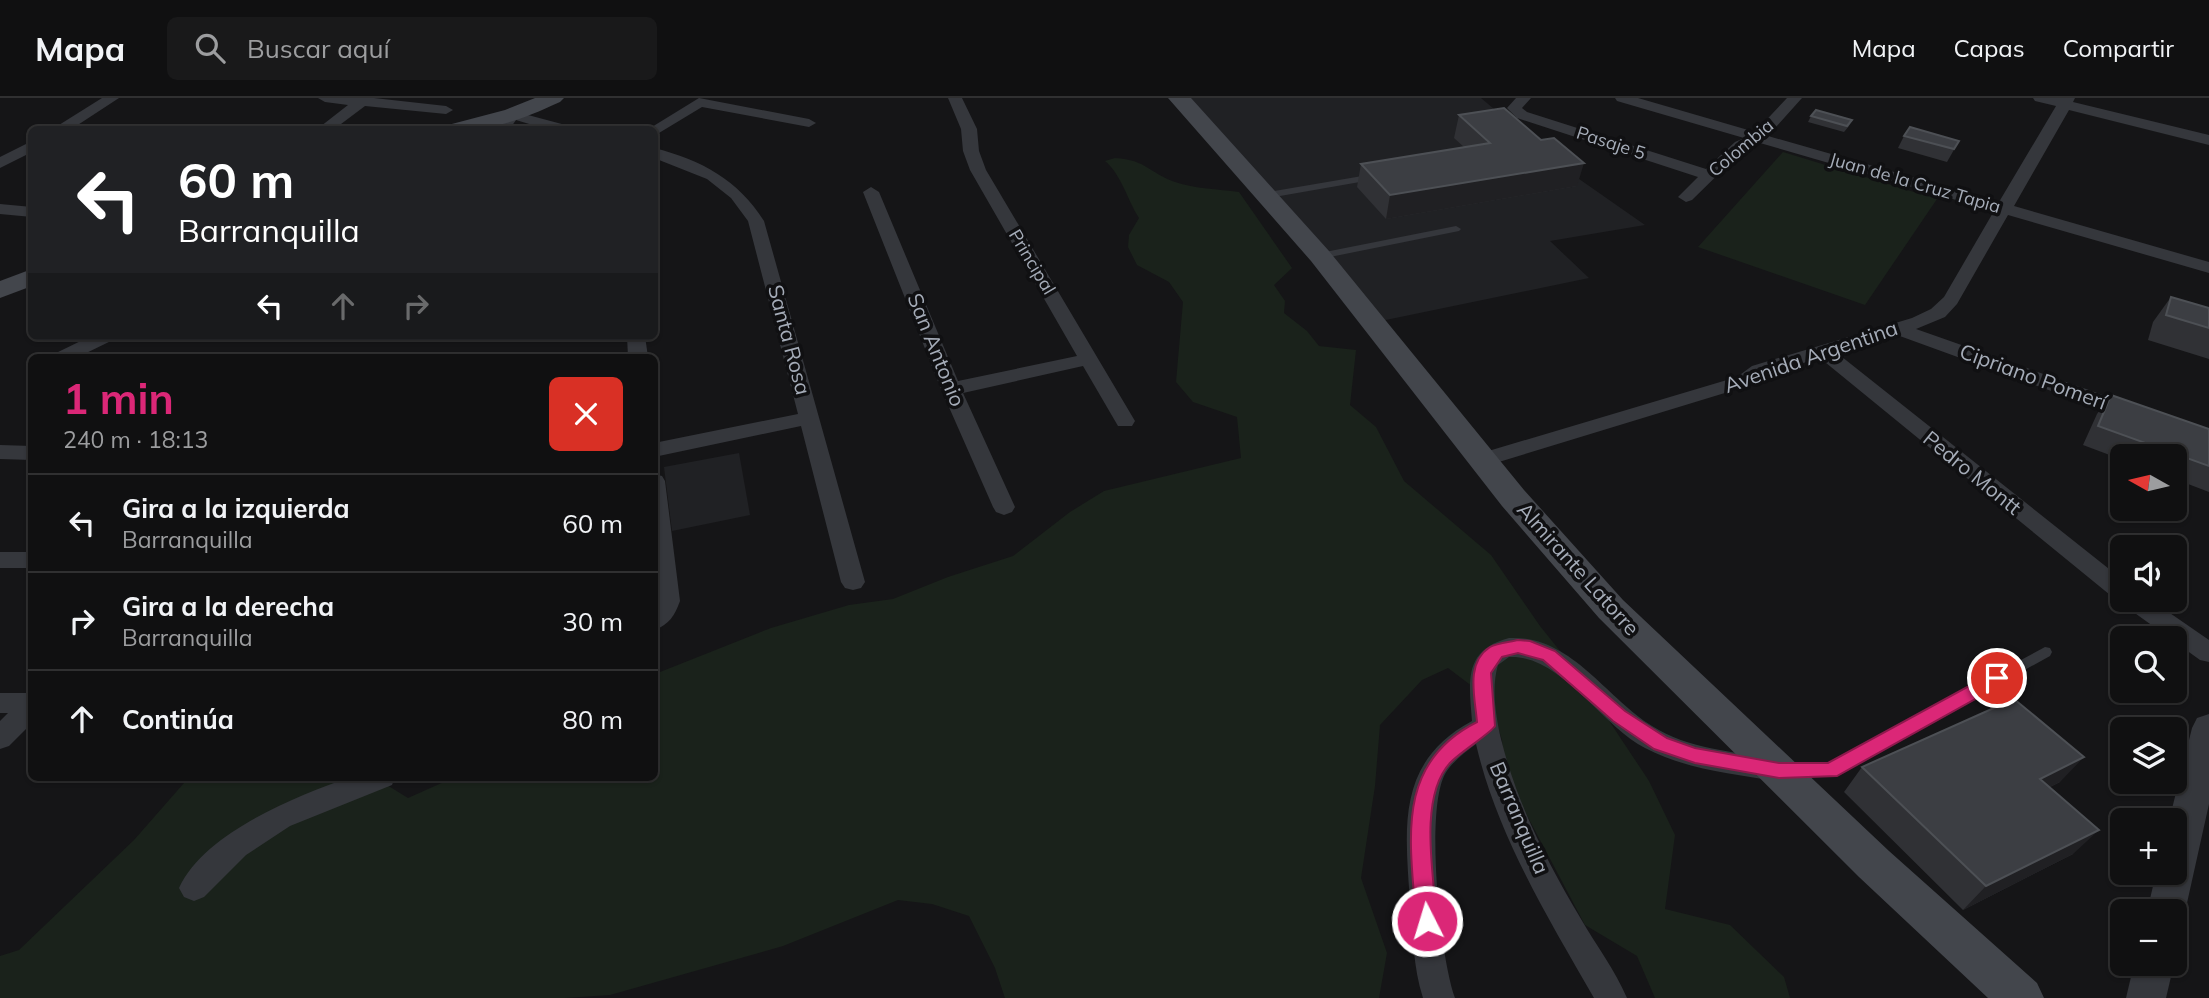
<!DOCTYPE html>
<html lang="es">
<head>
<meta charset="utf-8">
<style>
	body { margin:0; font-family:Mulish,sans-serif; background:#19191a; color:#f1f3f6; height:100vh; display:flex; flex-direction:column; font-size:26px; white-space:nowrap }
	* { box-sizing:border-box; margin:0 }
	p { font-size:23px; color:#9c9d9f }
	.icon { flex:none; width:38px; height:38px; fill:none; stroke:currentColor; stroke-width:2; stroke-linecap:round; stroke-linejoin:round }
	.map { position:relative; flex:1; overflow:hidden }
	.sheet { position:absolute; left:28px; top:256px; width:630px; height:427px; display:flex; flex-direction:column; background:#101011; border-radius:10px; box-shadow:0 2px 5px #0004,0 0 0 2px #303031 }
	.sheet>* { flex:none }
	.banner { position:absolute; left:28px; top:28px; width:630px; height:214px; border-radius:10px; box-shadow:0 2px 5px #0004,0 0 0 2px #303031; background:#202124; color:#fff; overflow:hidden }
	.needle { width:46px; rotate:278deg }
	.controls { position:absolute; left:2110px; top:346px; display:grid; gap:14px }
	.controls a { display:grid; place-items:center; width:77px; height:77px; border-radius:10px; background:#101011; box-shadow:0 2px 5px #0004,0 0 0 2px #303031; font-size:35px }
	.pin { position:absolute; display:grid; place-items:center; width:60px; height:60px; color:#fff; margin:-30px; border:4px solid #fff; border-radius:50%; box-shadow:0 2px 7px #0007 }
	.me { position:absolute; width:77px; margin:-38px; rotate:355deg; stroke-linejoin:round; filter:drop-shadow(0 0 5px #0008) }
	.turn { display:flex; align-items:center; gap:24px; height:147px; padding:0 35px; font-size:32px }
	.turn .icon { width:91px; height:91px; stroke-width:2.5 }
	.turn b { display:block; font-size:49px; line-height:60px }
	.lanes { display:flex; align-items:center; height:66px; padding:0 35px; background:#0003; justify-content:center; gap:35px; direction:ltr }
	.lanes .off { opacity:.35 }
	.round { display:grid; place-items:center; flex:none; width:74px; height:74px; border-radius:10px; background:#19191a }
	.overview { display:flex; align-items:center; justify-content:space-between; height:119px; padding:0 35px }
	h1 { font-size:42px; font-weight:700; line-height:52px; color:#db2777 }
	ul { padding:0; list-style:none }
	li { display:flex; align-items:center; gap:21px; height:98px; padding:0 35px; border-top:2px solid #303031 }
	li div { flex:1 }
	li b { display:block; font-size:26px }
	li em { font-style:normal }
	header { display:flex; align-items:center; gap:42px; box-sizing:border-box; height:98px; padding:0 35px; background:#101011; border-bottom:2px solid #303031 }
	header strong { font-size:33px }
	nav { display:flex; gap:38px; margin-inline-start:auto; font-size:24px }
	.search { width:490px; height:63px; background:#19191a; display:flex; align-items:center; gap:18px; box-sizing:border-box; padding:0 24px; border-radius:10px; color:#9c9d9f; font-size:26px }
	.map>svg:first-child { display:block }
	.built { fill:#202124 }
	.green { fill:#1a221b }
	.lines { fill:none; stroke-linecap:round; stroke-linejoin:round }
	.service { fill:#35373c; fill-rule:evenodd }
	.minor { fill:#35373c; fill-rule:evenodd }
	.tertiary { fill:#35373c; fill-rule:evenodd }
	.secondary { fill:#43464c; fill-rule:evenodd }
	.wall { fill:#303135 }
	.shaded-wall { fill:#202023 }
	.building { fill:#3c3e43; stroke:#4d5055; stroke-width:2 }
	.route { fill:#db2777; stroke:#8e194d; stroke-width:2 }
	.labels { text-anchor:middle; stroke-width:7; stroke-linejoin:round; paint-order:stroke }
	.far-street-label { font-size:18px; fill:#a5acb8; stroke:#101012 }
	.street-label { font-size:21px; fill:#a5acb8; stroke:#101012 }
</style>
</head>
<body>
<header>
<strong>Mapa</strong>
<div class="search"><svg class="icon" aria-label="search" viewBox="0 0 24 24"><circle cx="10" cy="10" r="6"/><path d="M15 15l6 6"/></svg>Buscar aquí</div>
<nav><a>Mapa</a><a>Capas</a><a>Compartir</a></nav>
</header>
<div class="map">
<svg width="2209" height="900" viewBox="0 0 2209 900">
	<rect width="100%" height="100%" fill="#151517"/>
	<!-- built -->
	<g class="built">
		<path d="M1187,0H1481L1494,11L1489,18L1645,127L1550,143L1589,180L1376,224Z"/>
		<path d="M739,355L750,417L672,433L664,369Z"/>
	</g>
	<!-- green -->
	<g class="green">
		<path d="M1783,54L1937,101L1865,207L1698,149Z"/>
		<path d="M1115,60C1147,62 1149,75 1175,84C1195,91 1218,91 1239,94L1292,170L1274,187L1285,203L1284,215L1307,233L1319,248L1356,252L1350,307L1376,329L1404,383L1491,457L1540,528L1576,573L1649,683L1675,737L1665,811L1730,827L1784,879L1790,900H1655L1637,858L1585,827L1504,674L1502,642L1489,601L1448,570L1422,582L1380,627L1375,688L1361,780L1387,855L1379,900H1005L995,870L969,818L932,806L898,802L783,848L610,897L565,900H0V858L19,852L134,742L184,685L193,679H374L408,700L455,679H654L655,576L771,530L849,507L893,501L948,479L1013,458L1070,414L1104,393L1241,360L1237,319L1193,304L1176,284L1183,204L1169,184L1137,167L1128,149L1129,137L1139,120C1127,101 1121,76 1105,63Z"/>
	</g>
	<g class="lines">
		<!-- service -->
		<g class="service">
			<path d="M1374,76L1377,77V81L1268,100L1264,97L1268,94Z"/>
			<path d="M1456,128L1461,131L1459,133L1320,161L1315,158L1320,155Z"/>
			<path d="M2045,549L2050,550L2052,554L2050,558L1835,676L1790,679L1785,677L1783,673L1785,669L1790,667L1828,666Z"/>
		</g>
		<!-- minor -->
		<g class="minor">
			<path d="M102,0H119L70,32H51Z"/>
			<path d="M318,0H374L446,8L453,12L446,16L365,8L333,32H316L348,7L325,4Z"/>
			<path d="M699,0L809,21L816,25L809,29L702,9L659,35L654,36V32H647Z"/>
			<path d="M948,0H962L977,31L979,53L986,72L1135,323L1132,328H1118L1083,268L963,295L1015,409L1012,414L1004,417L996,414L993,409L941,291L863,94L871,89L879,94L958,283L1077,258L970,72L963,53L961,31Z"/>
			<path d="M1516,0H1531L1522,10L1527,14L1706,71L1735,44L1744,40L1617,3L1615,0H1638L1755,34L1787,0H1802L1768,38L1999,104L2056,8L2035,3L2033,0H2075L2073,4L2209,37V47L2069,12L2014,108L2209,164V175L2008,117L1957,206L1945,219L1916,231L2140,310L2143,315L2140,320H2126L1897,237L1837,255L2123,482V502H2151L2209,542V564L2200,562L2175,544V541H2171L2125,508L2122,503L2115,501L1820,260L1766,276L1751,287L1489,367H1475L1471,362L1475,357L1737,279L1752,268L1912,220L1931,211L1944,199L1994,113L1760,45L1745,50L1692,102L1686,104L1678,99L1698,79L1517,20L1507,10Z"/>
			<path d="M513,13L573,29L575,32H549L516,22L509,32H494L508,14Z"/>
			<path d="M32,43V54L0,70V59Z"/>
			<path d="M654,50C702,62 738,82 764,123L865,484L861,490L853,492L845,490L841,484L801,328L654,359V345L798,316L748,123L731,100L707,81L654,60Z"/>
			<path d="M0,106L32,109V119L0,116Z"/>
			<path d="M91,238H115L113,242L78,259H53L56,255Z"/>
			<path d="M627,238H645L648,259H628Z"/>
			<path d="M0,347L32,348V362L0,361Z"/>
			<path d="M654,376L662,378L665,383L680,503C675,517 669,527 654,532Z"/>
			<rect x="0" y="454" width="32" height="16"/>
			<path d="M1509,540C1571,537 1605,599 1652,628C1688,651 1735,654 1776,661L1785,664L1789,672L1785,680L1776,683C1732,676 1685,671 1645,650C1601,627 1560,556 1509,559L1498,567C1491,590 1496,619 1501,641C1517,706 1547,764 1581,821C1596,847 1615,872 1627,900H1594C1548,820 1497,737 1476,646C1465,654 1452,664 1445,676C1425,713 1440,859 1455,900H1423C1413,869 1413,836 1410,804C1405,729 1396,664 1472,623C1469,584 1463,552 1509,540Z"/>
			<path d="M0,595H32V625L9,648L0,651V623L8,615H0Z"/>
			<path d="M350,679H395L392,687L290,728L246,757L204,799L194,803L184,799L179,790C205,734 295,699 350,679Z"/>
		</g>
		<!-- tertiary -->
		<g class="tertiary">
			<path d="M2209,616V706L2185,814L2180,826L2175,828V814H2147L2156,775H2175V723H2169L2192,630L2197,620Z"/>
			<path d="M2134,866H2174L2166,900H2126Z"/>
		</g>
		<!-- secondary -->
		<g class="secondary">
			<path d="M535,0H564L560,4C516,24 494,32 445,32L448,27L505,12Z"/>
			<path d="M1168,0H1191L1329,153L1524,392L1623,502L1889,753L2037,885L2044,900H1988L1859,779L1599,520L1502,408L1311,163Z"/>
			<path d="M32,171V188L0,200V183Z"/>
		</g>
	</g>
	<!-- wall -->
	<g class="wall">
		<path d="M1459,17L1577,88L1386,121L1357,89L1361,66L1464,49L1454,40Z"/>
		<path d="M1811,18L1852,22L1849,28L1844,34L1808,24Z"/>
		<path d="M1904,38L1959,43L1947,64L1898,50Z"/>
		<path d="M2171,199L2209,210V261L2148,242L2153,224Z"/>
		<path d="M2111,297L2209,331V394L2175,381V359H2123V362L2083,347L2097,316Z"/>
		<path d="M1862,669L2060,684L2050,689L2073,756L1963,812L1844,694Z"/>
	</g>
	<!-- shaded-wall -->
	<g class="shaded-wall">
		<path d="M1584,65L1577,88L1386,121L1390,97Z"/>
		<path d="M2084,659L2060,684L2017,705L2040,681Z"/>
		<path d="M2099,732L2073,756L1963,812L1986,788Z"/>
	</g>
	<!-- building -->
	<g class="building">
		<path d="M1504,10L1541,42L1554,40L1584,65L1390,97L1361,66L1490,45L1459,17Z"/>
		<path d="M1816,12L1852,22L1847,28L1811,18Z"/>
		<path d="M1910,29L1959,43L1954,51L1904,38Z"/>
		<path d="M2171,199L2209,210V230L2166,217Z"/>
		<path d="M2111,297L2209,331V368L2098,328Z"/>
		<path d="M2014,601L2084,659L2040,681L2099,732L1986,788L1862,669Z"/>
	</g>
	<!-- route -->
	<path class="route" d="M1518,542L1530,543L1555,553L1625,613L1667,640L1695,650L1779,665H1828L1991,576H2004L2006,580L2004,585L1837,678L1779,680L1695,665L1654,651L1613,623L1543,562L1518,555L1502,559L1491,575L1495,628C1491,635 1459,655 1450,665C1418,700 1434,779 1437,823L1434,830L1427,833L1419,830L1416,823C1411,746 1393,666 1477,624C1475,599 1465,565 1490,549C1497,545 1510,544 1518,542Z"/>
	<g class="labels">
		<!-- far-street labels -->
		<g class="far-street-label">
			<text transform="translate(1611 45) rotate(18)" y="6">Pasaje 5</text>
			<text transform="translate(1741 50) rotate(-40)" y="6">Colombia</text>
			<text transform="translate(1915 85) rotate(16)" y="6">Juan de la Cruz Tapia</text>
			<text transform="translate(1032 164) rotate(59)" y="6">Principal</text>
		</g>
		<!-- street labels -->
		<g class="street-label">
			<text transform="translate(789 242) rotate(75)" y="7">Santa Rosa</text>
			<text transform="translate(936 252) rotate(68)" y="7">San Antonio</text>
			<text transform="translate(1811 259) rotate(-19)" y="7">Avenida Argentina</text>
			<text transform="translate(2033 279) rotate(20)" y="7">Cipriano Pomerí</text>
			<text transform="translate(1972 375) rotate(39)" y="7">Pedro Montt</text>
			<text transform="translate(1578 471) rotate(48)" y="7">Almirante Latorre</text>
			<text transform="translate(1519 720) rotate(67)" y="7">Barranquilla</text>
		</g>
	</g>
</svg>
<div class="controls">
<a><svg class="needle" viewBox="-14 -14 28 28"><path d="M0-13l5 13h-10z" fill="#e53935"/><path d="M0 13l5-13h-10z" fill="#9c9d9f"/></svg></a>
<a><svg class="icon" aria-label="sound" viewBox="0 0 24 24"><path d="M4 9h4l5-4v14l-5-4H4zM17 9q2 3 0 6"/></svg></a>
<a><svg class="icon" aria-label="search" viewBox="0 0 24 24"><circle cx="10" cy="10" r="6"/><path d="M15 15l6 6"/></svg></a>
<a><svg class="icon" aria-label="layers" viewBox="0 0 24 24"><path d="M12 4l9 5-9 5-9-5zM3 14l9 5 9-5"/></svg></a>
<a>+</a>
<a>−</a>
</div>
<div class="pin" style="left:1997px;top:580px;background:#d93025"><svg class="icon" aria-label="arrive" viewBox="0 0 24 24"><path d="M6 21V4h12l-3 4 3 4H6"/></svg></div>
<svg class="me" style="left:1427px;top:823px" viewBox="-20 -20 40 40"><circle r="17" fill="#db2777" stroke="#fff" stroke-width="3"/><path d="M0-11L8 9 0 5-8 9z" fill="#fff"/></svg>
<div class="banner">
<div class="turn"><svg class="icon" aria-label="left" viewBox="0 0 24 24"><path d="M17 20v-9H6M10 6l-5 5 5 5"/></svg><div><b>60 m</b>Barranquilla</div></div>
<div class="lanes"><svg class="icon" aria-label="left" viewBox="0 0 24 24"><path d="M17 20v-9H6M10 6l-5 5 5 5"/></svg><svg class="icon off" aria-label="ahead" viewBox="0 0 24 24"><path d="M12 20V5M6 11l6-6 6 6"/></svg><svg class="icon off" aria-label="right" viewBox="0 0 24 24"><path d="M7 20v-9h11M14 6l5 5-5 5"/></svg></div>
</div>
<section class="sheet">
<div class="overview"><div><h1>1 min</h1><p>240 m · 18:13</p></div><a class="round" style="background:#d93025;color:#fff"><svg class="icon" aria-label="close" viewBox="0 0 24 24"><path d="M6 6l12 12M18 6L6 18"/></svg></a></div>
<ul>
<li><svg class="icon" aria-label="left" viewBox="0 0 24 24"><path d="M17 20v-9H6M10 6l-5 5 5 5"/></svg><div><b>Gira a la izquierda</b><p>Barranquilla</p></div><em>60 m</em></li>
<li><svg class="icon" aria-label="right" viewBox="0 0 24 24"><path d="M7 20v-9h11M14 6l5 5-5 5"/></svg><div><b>Gira a la derecha</b><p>Barranquilla</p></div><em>30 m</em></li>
<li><svg class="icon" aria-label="ahead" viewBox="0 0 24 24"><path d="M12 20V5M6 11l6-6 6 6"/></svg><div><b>Continúa</b></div><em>80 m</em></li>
</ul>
</section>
</div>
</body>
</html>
